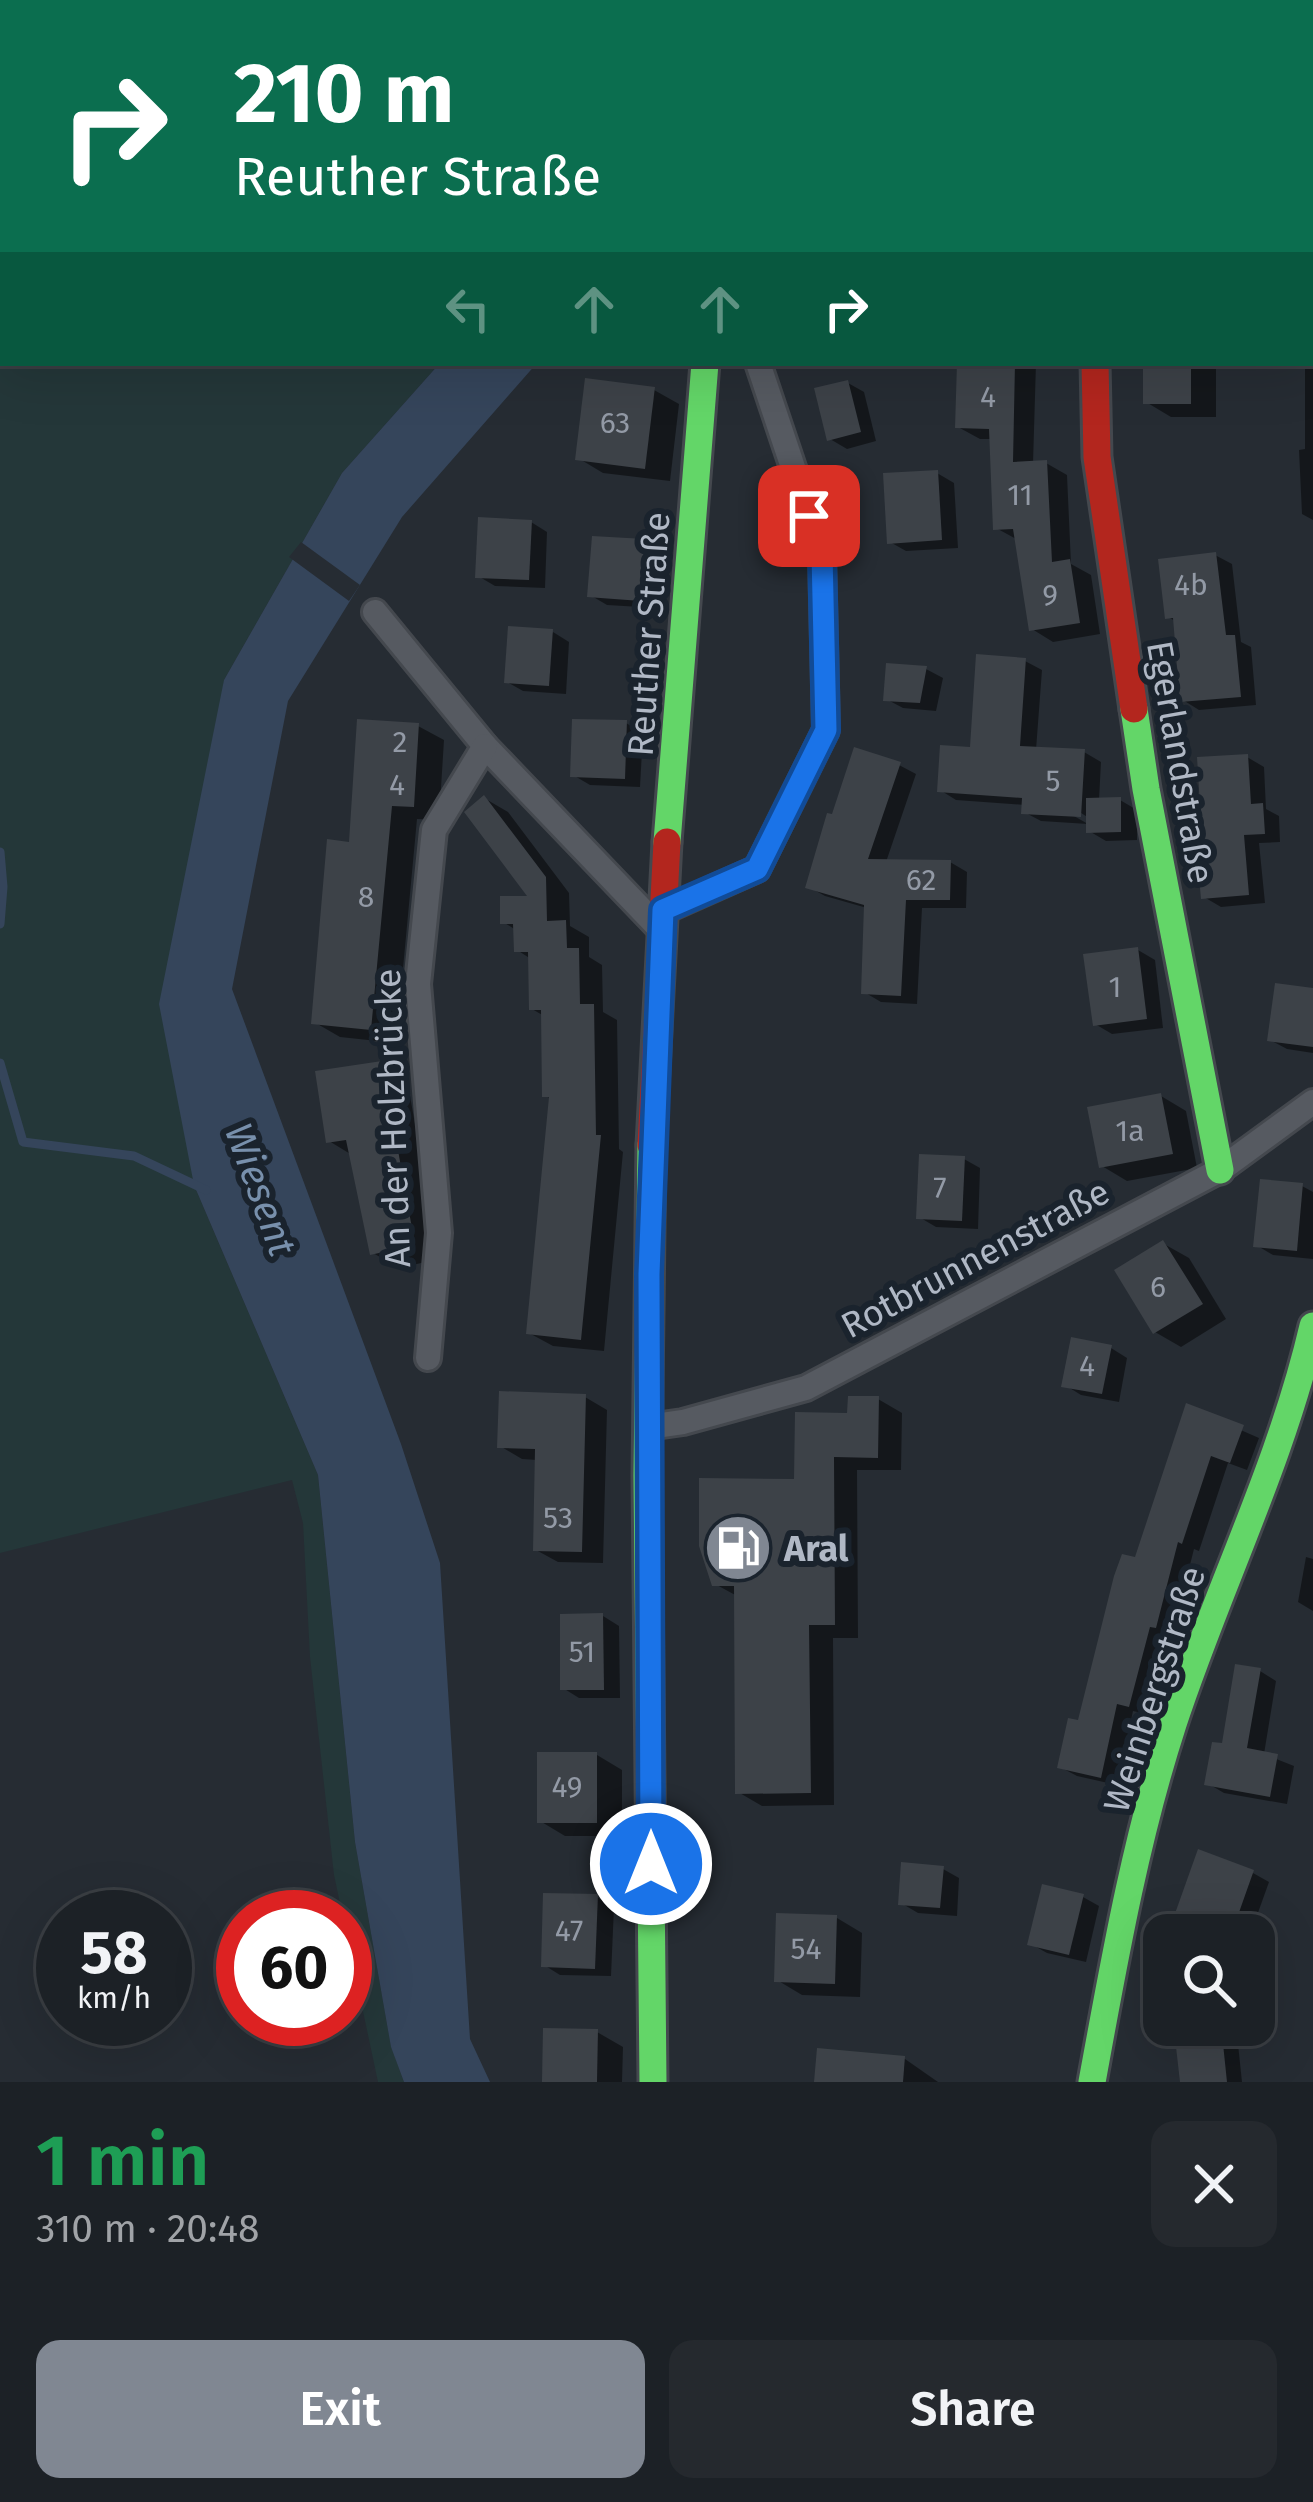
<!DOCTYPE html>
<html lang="en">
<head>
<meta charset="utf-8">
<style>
	body { margin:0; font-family:"Fira Sans",sans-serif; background:#25292e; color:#f1f3f6; height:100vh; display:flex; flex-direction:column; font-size:45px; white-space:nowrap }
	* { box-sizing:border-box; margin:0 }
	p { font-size:39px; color:#a0a3a7 }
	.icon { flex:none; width:66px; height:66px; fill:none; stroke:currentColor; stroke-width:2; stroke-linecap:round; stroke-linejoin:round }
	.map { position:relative; height:2082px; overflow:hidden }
	.drawer { display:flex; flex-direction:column; background:#1c2126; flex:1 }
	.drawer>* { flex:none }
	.guide { position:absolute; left:0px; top:0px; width:1314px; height:366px; box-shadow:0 12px 48px #0002,0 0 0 3px #3a3e43; background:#0b6e4f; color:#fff; overflow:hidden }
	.buttons { position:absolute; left:1143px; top:1914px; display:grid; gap:24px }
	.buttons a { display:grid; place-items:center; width:132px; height:132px; border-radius:24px; background:#1c2126; box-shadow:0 12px 48px #0002,0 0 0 3px #3a3e43; font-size:60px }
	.speed { position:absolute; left:36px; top:1890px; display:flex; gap:24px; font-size:60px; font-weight:700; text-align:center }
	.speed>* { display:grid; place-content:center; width:156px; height:156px; border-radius:50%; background:#1c2126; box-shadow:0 12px 48px #0002,0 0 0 3px #3a3e43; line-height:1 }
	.speed small { font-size:30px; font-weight:400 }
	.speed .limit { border:18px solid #d22; background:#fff; color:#111 }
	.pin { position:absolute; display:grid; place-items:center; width:102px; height:102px; color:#fff; margin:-51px; border-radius:24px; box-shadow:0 6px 18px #0006 }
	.me { position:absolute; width:132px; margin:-66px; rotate:0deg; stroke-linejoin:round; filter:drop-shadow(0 0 9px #0008) }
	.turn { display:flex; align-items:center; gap:42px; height:252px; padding:0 36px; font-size:54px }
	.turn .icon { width:156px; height:156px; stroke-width:2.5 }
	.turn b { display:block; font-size:84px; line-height:102px }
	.lanes { display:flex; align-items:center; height:114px; padding:0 36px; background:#0003; justify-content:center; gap:60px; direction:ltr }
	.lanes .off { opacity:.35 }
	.round { display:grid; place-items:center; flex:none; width:126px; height:126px; border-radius:24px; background:#25292e }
	.overview { display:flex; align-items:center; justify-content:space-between; height:204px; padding:0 36px }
	h1 { font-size:72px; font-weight:600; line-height:90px; color:#1e9e55 }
	.cta { display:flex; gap:24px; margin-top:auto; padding:24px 36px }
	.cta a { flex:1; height:138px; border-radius:24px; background:#808792; color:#fff; font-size:48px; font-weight:600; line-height:138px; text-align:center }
	.cta a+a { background:#25292e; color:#f1f3f6 }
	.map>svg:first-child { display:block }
	.green { fill:#243739 }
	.water { fill:#35455b }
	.pier { fill:#262c33 }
	.shadow { fill:#0007 }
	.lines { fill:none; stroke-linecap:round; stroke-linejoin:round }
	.stream { stroke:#35455b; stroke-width:9 }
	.building { fill:#3d4248 }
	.street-casing { stroke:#44484e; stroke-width:30 }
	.fast-casing { stroke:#44484e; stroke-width:33 }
	.jam-casing { stroke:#44484e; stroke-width:33 }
	.street { stroke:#565a61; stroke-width:24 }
	.fast { stroke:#63d668; stroke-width:27 }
	.jam { stroke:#b3261e; stroke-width:27 }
	.route-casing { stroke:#114b97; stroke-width:30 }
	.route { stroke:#1a73e8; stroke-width:21 }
	.labels { text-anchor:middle; stroke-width:12; stroke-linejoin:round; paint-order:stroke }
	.number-label { font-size:30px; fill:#939aa6 }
	.street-label { font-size:36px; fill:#b0b8c5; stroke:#1a232d }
	.poi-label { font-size:36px; font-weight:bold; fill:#b0b8c5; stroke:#1a232d; text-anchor:start }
	.water-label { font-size:39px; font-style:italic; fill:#7890ac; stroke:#1a232d }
</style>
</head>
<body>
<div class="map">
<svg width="1313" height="2082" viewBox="0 0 1313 2082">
	<rect width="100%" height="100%" fill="#262c33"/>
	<!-- green -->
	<path class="green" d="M0,0H613V3H3V363H440L342,473L224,680L194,1185L318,1475L355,1842L391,2046L404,2082H378L334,1875L310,1657L303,1523L292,1480L0,1553Z"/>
	<!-- water -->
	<path class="water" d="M440,363H537L402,517L288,701L232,989L401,1444L440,1563L470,2039L490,2082H404L391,2047L355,1842L318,1475L194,1185L159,1004L224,680L342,473Z"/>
	<!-- pier -->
	<path class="pier" d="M301,542L360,585L349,601L289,557Z"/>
	<!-- shadow -->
	<g class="shadow">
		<path d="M784,0H843L784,3Z"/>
		<path d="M987,0H1042L987,3Z"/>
		<path d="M1138,0H1212V3H1141Z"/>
		<path d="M1293,0H1313V264L1311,3Z"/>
		<path d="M1311,299H1313V520L1302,514L1299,450L1305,449V363H1311Z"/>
		<path d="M960,363H1036L1033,464L1046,463L1067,475L1071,564L1091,575L1100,634L1053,642L1032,629L1018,540L996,528L992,439H980L958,427Z"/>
		<path d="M1146,363H1216V417H1171L1146,402Z"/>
		<path d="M848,383L864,392L876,441L847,449L830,439Z"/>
		<path d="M654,390L679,404L670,481L603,473L578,458Z"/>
		<path d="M937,473L954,483L958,548L906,551L890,542Z"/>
		<path d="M531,522L547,532L545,588L495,586L478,576Z"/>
		<path d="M644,542L660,552L657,608L607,605L590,595Z"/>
		<path d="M1215,555L1232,564L1241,642L1251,647L1256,705L1199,710L1183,700L1177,622L1168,617Z"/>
		<path d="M553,632L569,642L566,694L523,691L507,682Z"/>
		<path d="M1025,661L1042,670L1036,750L1084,752L1101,762L1099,800H1120L1137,810V840L1106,841L1089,831V818L1070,806L1067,812L1088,824L1041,821L1024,812L1025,805L956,800L940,790L973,750Z"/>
		<path d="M926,669L943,678L936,711L903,708L886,699Z"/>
		<path d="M626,723L643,733L640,787L590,785L573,775Z"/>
		<path d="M418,726L444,740L439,820L417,819L396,1043L340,1037L314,1022L351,845Z"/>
		<path d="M1247,757L1264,767L1266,809L1279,816L1280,842L1259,843L1265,903L1221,907L1204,897L1206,857Z"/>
		<path d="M899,765L916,774L886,862H950L967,872L966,908H922L917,1004L881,1002L864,992L867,908L825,896L809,887Z"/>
		<path d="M484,798L508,812L569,893L570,926L589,937V957L602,965L603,1012L617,1020L619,1149L623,1152L604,1351L553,1346L529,1333L551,1099L545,1095L544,1016L532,1009L531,959L517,950L516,930L503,922L533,899Z"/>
		<path d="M1138,950L1155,960L1163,1028L1112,1034L1095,1024Z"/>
		<path d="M1313,991V1053L1287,1049L1270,1040Z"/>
		<path d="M382,1064L407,1079L439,1259L399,1268L373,1253L352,1155L329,1141Z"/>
		<path d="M1161,1096L1186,1111L1197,1168L1127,1181L1102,1166Z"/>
		<path d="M964,1159L980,1168L978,1229L936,1227L919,1217Z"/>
		<path d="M1302,1186L1313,1192V1259L1273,1255L1256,1245Z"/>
		<path d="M1164,1244L1189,1258L1226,1319L1181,1347L1155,1332Z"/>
		<path d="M1111,1348L1127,1358L1119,1402L1081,1395L1065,1385Z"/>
		<path d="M585,1397L607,1410L603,1563L558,1562L536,1550L537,1460L522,1459L500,1446Z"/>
		<path d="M878,1399L902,1413L901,1470H857L858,1638H833L834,1805L762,1806L738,1792L737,1596L715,1584L850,1416Z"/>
		<path d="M1188,1407L1259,1438L1247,1470L1228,1463L1199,1551L1194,1549L1172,1636L1166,1634L1146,1714L1133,1711L1117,1785L1077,1776L1060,1767L1080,1724Z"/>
		<path d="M1306,1557L1313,1559V1611L1298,1602Z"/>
		<path d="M603,1616L619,1626L620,1698H579L563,1688Z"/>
		<path d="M1260,1671L1276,1681L1264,1754L1294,1766L1287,1804L1224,1793L1207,1783Z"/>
		<path d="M597,1755L622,1770V1836H565L540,1821Z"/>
		<path d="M943,1869L959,1878L957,1916L918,1913L901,1903Z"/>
		<path d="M1253,1873L1269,1882L1250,1935H1206L1175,1920Z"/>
		<path d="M597,1897L614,1907L611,1976L560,1975L544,1965Z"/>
		<path d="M1083,1897L1099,1906L1086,1962L1047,1953L1031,1944Z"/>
		<path d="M837,1918L862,1933L860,1997L802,1995L777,1980Z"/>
		<path d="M1164,1975V2020L1149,2011L1148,1976Z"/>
		<path d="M1177,2025H1236L1242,2082H1183Z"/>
		<path d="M597,2032L623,2047L622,2082H545Z"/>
		<path d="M905,2059L938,2082H817Z"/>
	</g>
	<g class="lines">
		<!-- stream -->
		<g class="stream">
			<path d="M0,852L3,887L0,924"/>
			<path d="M0,1063L23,1142L134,1156L206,1190"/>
		</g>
	</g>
	<!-- building -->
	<g class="building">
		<path d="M957,363H1015L1013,462L1047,460L1052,562L1070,559L1080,623L1029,631L1013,529L993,530L989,429L955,428Z"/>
		<rect x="1143" y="363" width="48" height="41"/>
		<path d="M585,378L655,387L645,469L575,460Z"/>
		<path d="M848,380L861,432L827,441L814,388Z"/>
		<path d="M938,470L942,540L887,544L883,473Z"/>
		<path d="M478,517L532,520L529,580L475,578Z"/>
		<path d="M592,536L645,539L641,601L587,597Z"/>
		<path d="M1216,552L1226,635H1235L1241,697L1180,702L1173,618L1165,619L1158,559Z"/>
		<path d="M508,626L553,629L549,686L504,683Z"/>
		<path d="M976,654L1026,658L1020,746L1085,749L1081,817L1021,814L1022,798L937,792L940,745L970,747Z"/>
		<path d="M886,663L927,666L920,703L883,701Z"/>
		<path d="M357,719L419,723L414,807L392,806L371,1030L311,1024L327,839L349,842Z"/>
		<path d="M572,719L627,720L625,779L570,777Z"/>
		<path d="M854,747L901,762L868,859L951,860L950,900H906L901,996L861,994L864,905L805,888L827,813L832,814Z"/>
		<path d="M1248,754L1251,804L1263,803L1265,834L1244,835L1249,895L1201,899L1197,854H1203L1197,757Z"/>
		<path d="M484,795L546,877L547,921L566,920L567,948H579L580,1004H594L596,1135H601L581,1340L526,1334L549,1097H542L541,1010H529L528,952H514L513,924H500V896H527L464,812Z"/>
		<path d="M1121,797V832L1086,833V798Z"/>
		<path d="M1138,947L1147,1019L1093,1026L1083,954Z"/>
		<path d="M1275,983L1313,988V1047L1267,1041Z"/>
		<path d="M382,1061L415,1245L370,1255L346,1140L326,1143L315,1071Z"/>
		<path d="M1161,1093L1173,1154L1099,1168L1087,1107Z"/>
		<path d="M919,1154L965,1156L962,1221L916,1219Z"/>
		<path d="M1260,1179L1303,1183L1297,1251L1253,1247Z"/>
		<path d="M1163,1240L1203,1304L1153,1334L1114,1270Z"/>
		<path d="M1071,1337L1112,1345L1102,1394L1061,1387Z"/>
		<path d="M499,1391L586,1394L582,1552L533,1551L535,1449L497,1448Z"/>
		<path d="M848,1396H879L878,1458L834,1457L835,1625H809L811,1793L735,1794L734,1586H712L699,1546V1478L794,1479L795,1412L847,1413Z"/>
		<path d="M1186,1403L1244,1425L1230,1463L1211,1456L1182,1544L1178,1542L1156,1628L1150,1627L1129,1707L1117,1704L1101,1778L1057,1768L1068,1718L1078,1720L1114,1576L1122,1554L1135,1557Z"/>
		<path d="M603,1613L604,1690H560V1614Z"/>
		<path d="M1235,1664L1261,1668L1247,1748L1278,1754L1270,1797L1204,1785L1212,1742L1222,1743Z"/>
		<rect x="537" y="1752" width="60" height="71"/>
		<path d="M1198,1849L1254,1870L1231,1935H1209L1172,1922Z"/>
		<path d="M901,1862L944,1866L940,1908L898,1905Z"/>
		<path d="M1042,1884L1084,1894L1069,1955L1027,1945Z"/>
		<path d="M543,1893L598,1894L595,1969L541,1967Z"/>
		<path d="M776,1913L837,1915L835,1984L774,1982Z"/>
		<path d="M543,2028L598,2029L597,2082H542Z"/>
		<path d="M1222,2034L1227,2082H1180L1175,2038Z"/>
		<path d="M817,2048L905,2056L903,2082H814Z"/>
	</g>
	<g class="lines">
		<defs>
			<g id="street">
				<path d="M948,3V0"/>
				<path d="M1096,3V0"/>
				<path d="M1311,280H1313"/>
				<path d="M375,612L485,746L663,932"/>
				<path d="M663,911L757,869L826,730L822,554L758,363"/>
				<path d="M428,1358L439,1233L418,984L434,830L485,746"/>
				<path d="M648,1427L683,1422L806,1388L1220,1170L1313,1102"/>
			</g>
			<g id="fast">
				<path d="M720,0V3"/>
				<path d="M1134,709L1146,789L1220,1170"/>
				<path d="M667,842L705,363"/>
				<path d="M651,1145L647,1476L653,2082"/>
				<path d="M1092,2082C1114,1962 1135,1841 1173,1724C1217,1590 1281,1464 1313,1326"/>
			</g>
			<g id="jam">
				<path d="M1095,363L1097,457L1134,709"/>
				<path d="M651,1145L667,842"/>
			</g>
		</defs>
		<!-- street casing -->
		<use href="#street" class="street-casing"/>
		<!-- fast casing -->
		<use href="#fast" class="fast-casing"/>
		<!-- jam casing -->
		<use href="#jam" class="jam-casing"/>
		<!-- street -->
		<use href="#street" class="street"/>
		<!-- fast -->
		<use href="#fast" class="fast"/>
		<!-- jam -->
		<use href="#jam" class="jam"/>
	</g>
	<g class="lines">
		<defs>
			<path id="route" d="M651,1864L649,1274L663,910L757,869L826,730L822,554L809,516"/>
		</defs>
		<!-- route casing -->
		<use href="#route" class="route-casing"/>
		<!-- route -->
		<use href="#route" class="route"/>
	</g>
	<!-- icons -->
	<defs>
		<symbol id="fuel-disc" viewBox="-11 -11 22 22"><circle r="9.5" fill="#808792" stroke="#1a232d"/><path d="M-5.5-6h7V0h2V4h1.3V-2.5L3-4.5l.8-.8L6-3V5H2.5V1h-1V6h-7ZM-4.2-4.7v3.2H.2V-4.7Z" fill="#fff"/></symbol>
	</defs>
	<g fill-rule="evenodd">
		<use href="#fuel-disc" x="700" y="1510" width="76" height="76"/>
	</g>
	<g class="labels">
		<!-- number labels -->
		<g class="number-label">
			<text x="988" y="407">4</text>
			<text x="615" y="433">63</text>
			<text x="1020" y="505">11</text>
			<text x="1191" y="595">4b</text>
			<text x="1050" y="605">9</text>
			<text x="400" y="752">2</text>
			<text x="1053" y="791">5</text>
			<text x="397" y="795">4</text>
			<text x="921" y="890">62</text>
			<text x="366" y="907">8</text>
			<text x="1115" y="997">1</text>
			<text x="1130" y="1141">1a</text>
			<text x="940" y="1198">7</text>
			<text x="1158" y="1297">6</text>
			<text x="1087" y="1376">4</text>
			<text x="558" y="1528">53</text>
			<text x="582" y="1662">51</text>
			<text x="567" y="1797">49</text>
			<text x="569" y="1941">47</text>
			<text x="806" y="1959">54</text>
		</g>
		<!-- street labels -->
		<g class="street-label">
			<text transform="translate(648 634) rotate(-86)" y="13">Reuther Straße</text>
			<text transform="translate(1181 762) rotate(80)" y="13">Egerlandstraße</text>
			<text transform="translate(392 1118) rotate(-92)" y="13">An der Holzbrücke</text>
			<text transform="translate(975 1258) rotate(-28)" y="13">Rotbrunnenstraße</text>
			<text transform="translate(1154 1689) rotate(-72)" y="13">Weinbergstraße</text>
		</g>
		<!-- poi labels -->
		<g class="poi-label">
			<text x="784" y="1561">Aral</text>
		</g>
		<!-- water labels -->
		<g class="water-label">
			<text transform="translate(261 1189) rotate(70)" y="14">Wiesent</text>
		</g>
	</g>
</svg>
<div class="buttons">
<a><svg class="icon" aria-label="search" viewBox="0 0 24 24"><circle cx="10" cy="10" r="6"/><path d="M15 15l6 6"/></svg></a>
</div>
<div class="speed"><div>58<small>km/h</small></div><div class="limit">60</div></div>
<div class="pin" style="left:809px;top:516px;background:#d93025"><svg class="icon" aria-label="arrive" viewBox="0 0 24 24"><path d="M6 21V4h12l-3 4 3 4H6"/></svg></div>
<svg class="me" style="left:651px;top:1864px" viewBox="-20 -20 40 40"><circle r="17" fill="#1a73e8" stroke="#fff" stroke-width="3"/><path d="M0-11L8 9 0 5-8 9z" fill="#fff"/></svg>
<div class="guide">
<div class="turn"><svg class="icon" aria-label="right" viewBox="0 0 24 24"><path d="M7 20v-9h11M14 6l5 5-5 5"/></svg><div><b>210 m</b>Reuther Straße</div></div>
<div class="lanes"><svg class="icon off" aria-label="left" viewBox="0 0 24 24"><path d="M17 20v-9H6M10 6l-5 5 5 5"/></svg><svg class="icon off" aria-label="ahead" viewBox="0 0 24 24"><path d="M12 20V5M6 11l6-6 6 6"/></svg><svg class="icon off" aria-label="ahead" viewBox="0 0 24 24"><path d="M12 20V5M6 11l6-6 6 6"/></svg><svg class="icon" aria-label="right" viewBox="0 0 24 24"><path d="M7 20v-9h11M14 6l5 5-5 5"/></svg></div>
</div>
</div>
<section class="drawer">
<div class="overview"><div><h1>1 min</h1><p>310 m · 20:48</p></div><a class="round"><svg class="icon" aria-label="close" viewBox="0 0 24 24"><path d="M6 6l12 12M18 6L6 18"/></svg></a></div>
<div class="cta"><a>Exit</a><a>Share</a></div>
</section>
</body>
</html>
